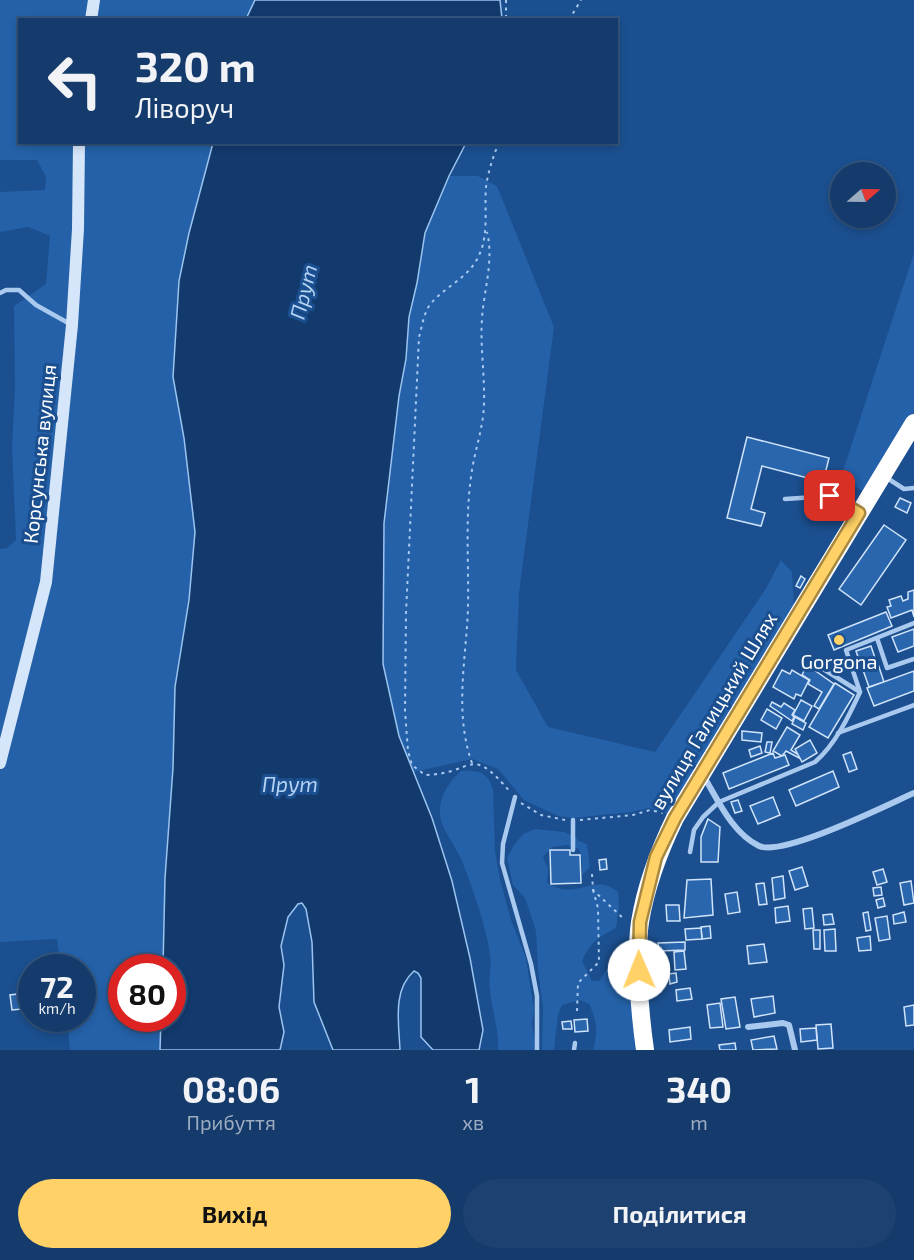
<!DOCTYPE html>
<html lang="uk">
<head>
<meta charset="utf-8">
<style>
	body { margin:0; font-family:"Exo 2",sans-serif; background:#1d4271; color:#f1f3f6; height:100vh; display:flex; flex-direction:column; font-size:22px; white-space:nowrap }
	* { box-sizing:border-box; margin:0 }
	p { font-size:20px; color:#9dadc1 }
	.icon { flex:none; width:33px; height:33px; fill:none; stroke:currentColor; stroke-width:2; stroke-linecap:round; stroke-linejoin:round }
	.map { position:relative; height:1050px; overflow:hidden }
	.sheet { display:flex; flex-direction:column; background:#143b6b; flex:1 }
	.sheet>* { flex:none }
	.hud { position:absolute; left:18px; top:18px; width:600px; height:126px; border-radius:0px; box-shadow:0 3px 9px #0003,0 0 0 2px #33557e; background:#143b6b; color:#f1f3f6; overflow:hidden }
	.needle { width:39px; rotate:70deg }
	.tools { position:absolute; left:830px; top:162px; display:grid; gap:12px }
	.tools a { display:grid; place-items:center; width:66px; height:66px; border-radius:50%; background:#143b6b; box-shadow:0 3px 9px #0003,0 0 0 2px #33557e; font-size:30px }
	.speed { position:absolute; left:18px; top:954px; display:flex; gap:12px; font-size:30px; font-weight:700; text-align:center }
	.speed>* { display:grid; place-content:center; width:78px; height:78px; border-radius:50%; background:#143b6b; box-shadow:0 3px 9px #0003,0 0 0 2px #33557e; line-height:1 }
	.speed small { font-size:15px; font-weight:400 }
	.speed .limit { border:9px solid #d22; background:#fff; color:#111 }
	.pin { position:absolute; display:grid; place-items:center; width:51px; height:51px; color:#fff; margin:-26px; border-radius:12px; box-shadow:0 3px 9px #0006 }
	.me { position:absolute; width:66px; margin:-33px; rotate:359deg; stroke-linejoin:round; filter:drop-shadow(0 0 4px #0008) }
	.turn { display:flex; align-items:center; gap:21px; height:126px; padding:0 18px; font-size:27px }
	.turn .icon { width:78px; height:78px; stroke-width:2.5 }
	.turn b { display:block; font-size:42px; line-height:51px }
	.eta { display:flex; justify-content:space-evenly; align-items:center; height:102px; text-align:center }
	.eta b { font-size:36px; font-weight:700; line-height:42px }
	.primary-button { display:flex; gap:12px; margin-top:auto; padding:12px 18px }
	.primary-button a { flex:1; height:69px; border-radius:36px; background:#ffd166; color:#111; font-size:24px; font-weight:700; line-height:69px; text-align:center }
	.primary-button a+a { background:#1d4271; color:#f1f3f6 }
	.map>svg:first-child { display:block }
	.green { fill:#2461a8 }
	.water { fill:#123a6d; stroke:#9cc4f0; stroke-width:1.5 }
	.building { fill:#2a66ad; stroke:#cfe3fa; stroke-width:1.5 }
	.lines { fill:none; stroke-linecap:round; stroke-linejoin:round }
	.path { stroke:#a9c9ee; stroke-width:2; stroke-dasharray:3 4.5; stroke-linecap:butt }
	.lane { stroke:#a9c9ee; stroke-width:4.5 }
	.street { stroke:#a9c9ee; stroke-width:6 }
	.secondary { stroke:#d6e6fa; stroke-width:12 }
	.highway { stroke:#fff; stroke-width:18 }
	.route-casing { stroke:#a68842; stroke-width:15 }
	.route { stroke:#ffd166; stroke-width:10 }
	.poi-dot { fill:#ffd166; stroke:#1b4f8f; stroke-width:2 }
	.labels { text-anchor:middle; stroke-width:6; stroke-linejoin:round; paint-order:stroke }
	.street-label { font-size:20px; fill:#fff; stroke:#1b4f8f }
	.poi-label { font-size:20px; fill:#fff; stroke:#1b4f8f }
	.water-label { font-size:21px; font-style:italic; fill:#b5d3f5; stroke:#1b4f8f }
</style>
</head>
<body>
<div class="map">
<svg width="914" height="1050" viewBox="0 0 914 1050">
	<rect width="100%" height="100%" fill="#1b4f8f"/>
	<!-- green -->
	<g class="green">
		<path d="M0,0H255L246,19L20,20V142L213,143L189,233L179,281L173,377L184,438L195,532L189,600L175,687L173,768L165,878L163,967L122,968V1018L161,1019L160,1050H70L67,1019L82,1018V968L61,967L57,939L0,942V549L7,548L16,540L12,449L15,387L14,306L46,284L50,236L28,227L0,232V192L45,190L46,177L37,160H0Z"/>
		<path d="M449,176H478L497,186L554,327L519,593L516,670L548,727L655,752L765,590L781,560L792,572L794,607L673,816L649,808L631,812L573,818L558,816L524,800L498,769L472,759L414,772L399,736L383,664L384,523L399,396L406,359L409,317L417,283L425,233Z"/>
		<path d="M914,253V413L864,492L841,477Z"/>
		<path d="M461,771C478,770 487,771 493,789L495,851L500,880L511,920L526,958L534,1010L532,1023L536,1050H498C499,1030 492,1010 490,990C488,978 492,966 490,954C485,923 473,890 462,861C457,849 443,830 441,820C436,802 448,782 461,771Z"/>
		<path d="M535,829L564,832L576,837L578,841L587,844L590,867L582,875V860L579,849L567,845L552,847L543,857L548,868L547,883C552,885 557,888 561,889C584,893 597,875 618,892L619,906L616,928C598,938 591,941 582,961L592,981H600C607,966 617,956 626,942L635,1050H593C598,1033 597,1020 589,1004L580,1000L562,1005L558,1015L554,1050H542L543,1008L538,970L536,931L525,898L513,885L507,858L514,845L523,834Z"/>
	</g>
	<!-- water -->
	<g class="water">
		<path d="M255,0H500L502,19H246Z"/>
		<path d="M213,143H466L449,176L425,233L417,283L409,317L406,359L399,396L384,523L383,664L399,736L432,818L452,881L470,958L483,1030L479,1050H433L421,1037V978L418,973L414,971C392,990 399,1024 400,1050H333L314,1002L312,942L306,909L302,903L298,904L288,917L281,946L284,965L279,1007L284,1032L280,1050H160L161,1019L172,1018V968L163,967L165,878L173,768L175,687L189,600L195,532L184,438L173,377L179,281L189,233Z"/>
	</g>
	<!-- building -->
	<g class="building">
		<path d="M747,437L829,458L823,482L762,466L751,509L765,513L761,526L727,518Z"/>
		<path d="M900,498L911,503L907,513L895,507Z"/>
		<path d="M884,525L906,540L861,605L839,589Z"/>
		<path d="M801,576L805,579L800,588L796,586Z"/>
		<path d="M914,590V617L912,610L891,618L887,607L891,606L889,600L901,596L903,601L908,599V592Z"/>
		<path d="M886,612L892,626L834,650L828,635Z"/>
		<path d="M914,629V646L898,652L892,637Z"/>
		<path d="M871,646L877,664L862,669L856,651Z"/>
		<path d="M878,664L884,682L869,687L863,670Z"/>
		<path d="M807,665L834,684L819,709L814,706L822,692L808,684L810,680L802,675Z"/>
		<path d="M782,670L790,674L792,670L809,680L801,696L796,694L794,699L773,687Z"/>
		<path d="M914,671V691L874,706L867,688Z"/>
		<path d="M835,683L854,695L828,738L809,727Z"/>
		<path d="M801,700L812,706L804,721L793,715Z"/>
		<path d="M772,702L781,707L784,703L795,710L792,715L794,717L792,721L770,706Z"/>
		<path d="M767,709L782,718L776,729L761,720Z"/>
		<path d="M795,717L806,723L803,730L792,724Z"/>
		<path d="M787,727L800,735L791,750L799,755L801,759L786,751L782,756L773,751Z"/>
		<path d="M742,731L762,733L761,742L742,740Z"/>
		<path d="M810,740L817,753L802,762L795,749Z"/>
		<path d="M767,742H772L770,753L765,752Z"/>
		<path d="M760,746L762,753L751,757L749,750Z"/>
		<path d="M851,752L857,769L849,772L843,755Z"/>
		<path d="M773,753L775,758L785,755L789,765L729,789L723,773Z"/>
		<path d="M833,771L839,787L796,806L789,790Z"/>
		<path d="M773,797L780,815L758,824L750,806Z"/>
		<path d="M738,800L742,811L735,813L731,802Z"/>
		<path d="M708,819L720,827L718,862H701V837Z"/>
		<path d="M550,850H570V855H580L581,883L551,884Z"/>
		<path d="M606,859L607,869L600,870L599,860Z"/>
		<path d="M802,867L808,886L795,890L789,871Z"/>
		<path d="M883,869L887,882L877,885L873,872Z"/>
		<path d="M783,876L785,898L774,900L772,878Z"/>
		<path d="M711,879L713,915L684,918L687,880Z"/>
		<path d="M911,881L914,903L904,905L900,883Z"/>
		<path d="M764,883L767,904L759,905L756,884Z"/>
		<path d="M881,887L882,895L874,896L873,888Z"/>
		<path d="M737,892L740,912L728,914L725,894Z"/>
		<path d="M883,898L885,906L878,908L876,900Z"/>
		<path d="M666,905H679L680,921H667Z"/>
		<path d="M788,906L790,921L776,923L775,908Z"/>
		<path d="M812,908L814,928L805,929L803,909Z"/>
		<path d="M868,912L871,930L866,931L863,913Z"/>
		<path d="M904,912L906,922L894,924L893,915Z"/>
		<path d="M832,914L834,924L824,925L823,915Z"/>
		<path d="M887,916L890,939L879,941L875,918Z"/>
		<path d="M710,926L711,938L702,939L701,927Z"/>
		<path d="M701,928L702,939L686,940L685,929Z"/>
		<path d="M835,929L836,951H825L824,930Z"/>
		<path d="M813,930H820V949H814Z"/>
		<path d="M870,936L871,950L859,951L857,938Z"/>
		<path d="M685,942V950L659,951L658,943Z"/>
		<path d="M764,944L767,962L749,964L747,946Z"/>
		<path d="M684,951L686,969L675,970L674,952Z"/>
		<path d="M676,973L677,982L670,984L669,974Z"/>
		<path d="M690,988L692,999L677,1001L676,990Z"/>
		<path d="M32,992V1008L12,1010L10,995Z"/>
		<path d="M773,996L775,1013L754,1017L751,999Z"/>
		<path d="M735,997L740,1027L726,1029L721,999Z"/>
		<path d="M720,1003L723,1027L710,1028L707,1005Z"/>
		<path d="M914,1005V1025L906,1026L904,1007Z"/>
		<path d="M587,1019L588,1031L575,1032L574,1020Z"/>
		<path d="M571,1021L572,1029H563L562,1022Z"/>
		<path d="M831,1024L833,1048L818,1049L816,1025Z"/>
		<path d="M690,1027L691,1039L670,1042L669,1030Z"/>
		<path d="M816,1028L817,1040L801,1042L800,1029Z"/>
		<path d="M774,1036L777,1049L753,1050L751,1040Z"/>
		<path d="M735,1043L736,1050H720L719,1045Z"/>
	</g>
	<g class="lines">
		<!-- path -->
		<g class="path">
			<path d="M506,0V20"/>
			<path d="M569,20L581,0"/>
			<path d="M499,142C493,157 488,172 486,187C484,212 490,238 476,261C465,280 441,289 429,306C423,316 422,327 419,337L406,613L405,711L408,751L412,765L425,775C476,774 468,742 511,793"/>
			<path d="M472,763C454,713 466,660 468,609C469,565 465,520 471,477C474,452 483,430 484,405C485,376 480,347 482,318C484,290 494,260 487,232"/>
			<path d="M521,803L541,815L565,820"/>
			<path d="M580,820L633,815L650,810L663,813"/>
			<path d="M592,874L593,890L625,920"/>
			<path d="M577,1011L578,983L599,962L598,908L593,890"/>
		</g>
		<!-- lane -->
		<g class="lane">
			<path d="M0,293L6,290H19L36,305L70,324"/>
			<path d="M887,478L904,489L914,488"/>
			<path d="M785,499L830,496L857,512"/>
			<path d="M877,638L887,668L914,659"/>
			<path d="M812,662L860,692"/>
			<path d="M838,733L914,705"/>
			<path d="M515,797L503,844L502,863L531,964L537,996V1050"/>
			<path d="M573,820V850"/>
			<path d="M690,852L694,830L703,817L719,802L815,762C835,745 849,716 860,692L846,650L914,623"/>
			<path d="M574,1050L575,1043"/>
		</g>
		<!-- street -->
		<g class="street">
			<path d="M703,775C718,800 732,833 759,846C783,857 887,805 914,793"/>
			<path d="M748,1027L783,1023L789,1025L795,1050"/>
		</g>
		<!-- secondary -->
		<g class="secondary">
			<path d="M91,20L94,0"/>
			<path d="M0,763L46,582L72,325L78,229L79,142"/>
		</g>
		<!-- highway -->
		<path class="highway" d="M645,1050C640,1015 635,957 640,922C646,885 659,851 675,818L914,423"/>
	</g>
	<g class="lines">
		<defs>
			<path id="route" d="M639,970L640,922L656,857L675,818L859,513L830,496"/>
		</defs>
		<!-- route casing -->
		<use href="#route" class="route-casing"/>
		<!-- route -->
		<use href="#route" class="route"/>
	</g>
	<!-- markers -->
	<circle class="poi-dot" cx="839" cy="640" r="6"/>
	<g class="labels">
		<!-- street labels -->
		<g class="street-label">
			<text transform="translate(40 454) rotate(-84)" y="7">Корсунська вулиця</text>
			<text transform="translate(714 711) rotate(-59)" y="7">вулиця Галицький Шлях</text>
		</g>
		<!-- poi labels -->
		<g class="poi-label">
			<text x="839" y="669">Gorgona</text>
		</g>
		<!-- water labels -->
		<g class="water-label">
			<text transform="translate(304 292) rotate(-76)" y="7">Прут</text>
			<text x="290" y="792">Прут</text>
		</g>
	</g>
</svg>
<div class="tools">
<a><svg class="needle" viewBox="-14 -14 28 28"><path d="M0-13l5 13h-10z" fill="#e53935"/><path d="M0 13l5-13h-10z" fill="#9dadc1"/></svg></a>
</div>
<div class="speed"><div>72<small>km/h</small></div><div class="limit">80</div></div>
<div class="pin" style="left:830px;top:496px;background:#d93025"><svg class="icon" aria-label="arrive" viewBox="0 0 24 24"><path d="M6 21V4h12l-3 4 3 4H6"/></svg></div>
<svg class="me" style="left:639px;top:970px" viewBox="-20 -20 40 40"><circle r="19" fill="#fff"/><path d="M0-13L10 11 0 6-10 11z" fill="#ffd166"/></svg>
<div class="hud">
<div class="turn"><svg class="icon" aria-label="left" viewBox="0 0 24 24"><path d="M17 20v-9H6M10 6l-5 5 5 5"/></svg><div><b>320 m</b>Ліворуч</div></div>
</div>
</div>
<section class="sheet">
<div class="eta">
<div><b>08:06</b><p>Прибуття</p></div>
<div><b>1</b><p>хв</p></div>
<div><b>340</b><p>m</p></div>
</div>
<div class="primary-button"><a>Вихід</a><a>Поділитися</a></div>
</section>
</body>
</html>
